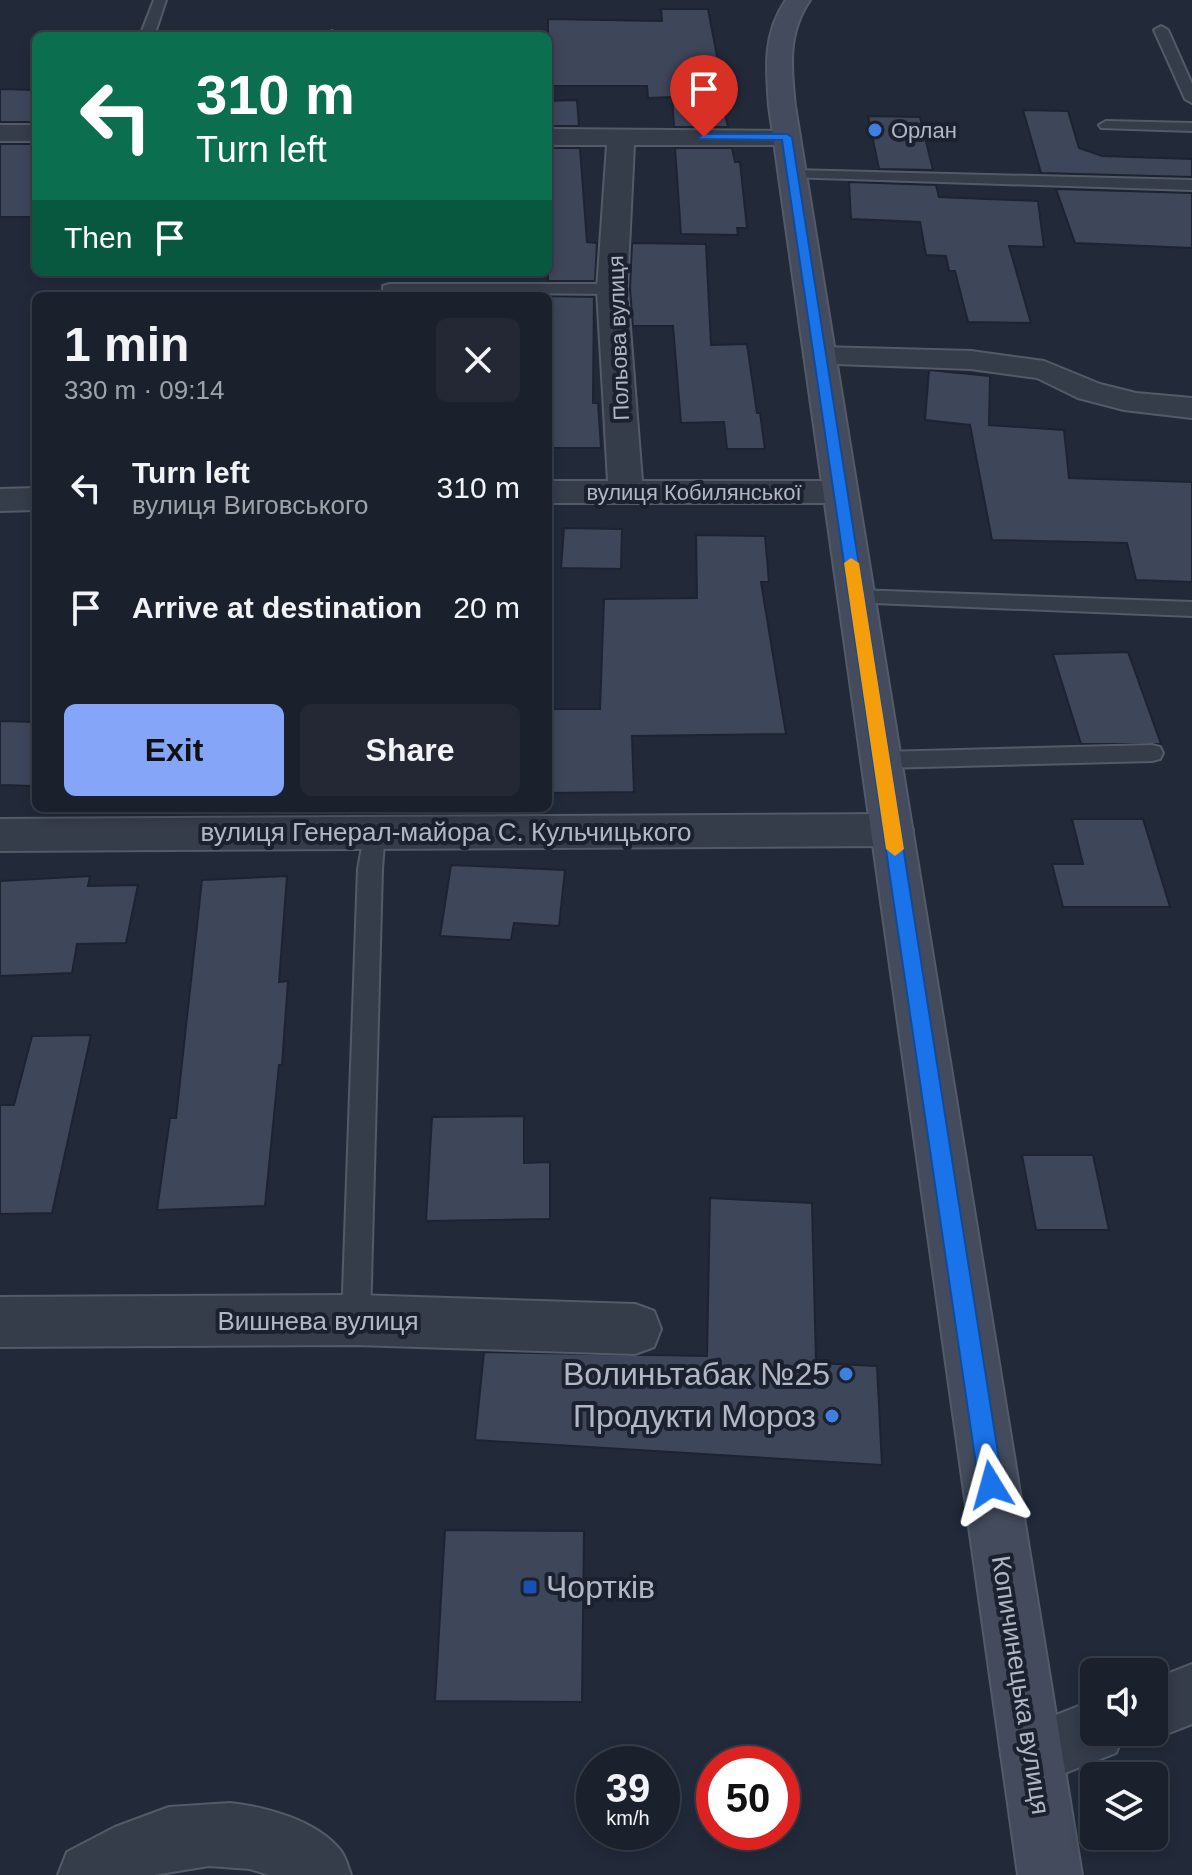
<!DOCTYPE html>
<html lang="en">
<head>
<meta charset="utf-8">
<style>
	body { margin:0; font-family:Helvetica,sans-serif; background:#232834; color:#f1f3f6; height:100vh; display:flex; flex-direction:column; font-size:30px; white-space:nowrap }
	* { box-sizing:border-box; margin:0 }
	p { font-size:26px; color:#9fa3a9 }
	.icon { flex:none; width:44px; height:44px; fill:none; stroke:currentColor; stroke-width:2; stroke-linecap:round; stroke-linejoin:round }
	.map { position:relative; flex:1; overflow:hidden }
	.details { position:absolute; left:32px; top:292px; width:520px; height:520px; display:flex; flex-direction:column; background:#1a202c; border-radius:12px; box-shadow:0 4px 12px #0003,0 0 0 2px #383e48 }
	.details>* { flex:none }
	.top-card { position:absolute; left:32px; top:32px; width:520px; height:244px; border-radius:12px; box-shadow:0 4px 12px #0003,0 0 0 2px #383e48; background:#0b6e4f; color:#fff; overflow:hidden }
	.tools { position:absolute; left:1080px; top:1658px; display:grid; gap:16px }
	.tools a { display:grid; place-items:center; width:88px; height:88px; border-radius:12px; background:#1a202c; box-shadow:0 4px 12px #0003,0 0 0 2px #383e48; font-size:40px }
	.speed { position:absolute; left:576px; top:1746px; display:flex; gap:16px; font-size:40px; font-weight:700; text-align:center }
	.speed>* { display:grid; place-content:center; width:104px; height:104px; border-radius:50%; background:#1a202c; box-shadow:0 4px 12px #0003,0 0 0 2px #383e48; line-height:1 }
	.speed small { font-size:20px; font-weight:400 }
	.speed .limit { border:12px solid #d22; background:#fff; color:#111 }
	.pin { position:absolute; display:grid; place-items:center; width:68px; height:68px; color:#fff; margin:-82px -34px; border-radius:50% 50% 50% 0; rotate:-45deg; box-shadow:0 0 8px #0007 }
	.pin .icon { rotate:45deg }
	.me { position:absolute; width:88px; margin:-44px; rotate:352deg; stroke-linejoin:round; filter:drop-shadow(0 0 6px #0008) }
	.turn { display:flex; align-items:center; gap:28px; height:168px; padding:0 32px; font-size:36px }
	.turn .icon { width:104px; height:104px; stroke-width:2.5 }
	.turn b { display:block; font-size:56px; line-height:68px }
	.then { display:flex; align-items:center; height:76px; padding:0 32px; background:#0003; gap:16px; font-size:30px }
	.round { display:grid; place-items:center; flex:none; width:84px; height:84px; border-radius:12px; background:#232834 }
	.headline { display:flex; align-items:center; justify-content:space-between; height:136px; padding:0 32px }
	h1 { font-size:48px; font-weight:600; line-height:60px }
	.primary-button { display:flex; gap:16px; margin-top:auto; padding:16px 32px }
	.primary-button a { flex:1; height:92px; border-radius:12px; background:#84a5f8; color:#111; font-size:32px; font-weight:600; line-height:92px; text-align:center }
	.primary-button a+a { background:#232834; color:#f1f3f6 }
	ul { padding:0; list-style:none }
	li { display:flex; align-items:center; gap:24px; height:120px; padding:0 32px }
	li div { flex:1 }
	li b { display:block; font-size:30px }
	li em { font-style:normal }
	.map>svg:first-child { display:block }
	.building { fill:#3e465a; stroke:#1d2331; stroke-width:2 }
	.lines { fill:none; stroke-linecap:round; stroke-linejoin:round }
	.lane-casing { stroke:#535a68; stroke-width:4 }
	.street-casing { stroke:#535a68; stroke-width:4 }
	.secondary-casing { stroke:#535a68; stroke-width:4 }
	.lane { fill:#353c4a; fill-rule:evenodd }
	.street { fill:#353c4a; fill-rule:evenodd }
	.secondary { fill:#434b5d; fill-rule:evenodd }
	.route { fill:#1a73e8; stroke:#114b97; stroke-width:2 }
	.slow { fill:#f59e0b }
	.shop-dot { fill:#3f7fe0; stroke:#1b212f; stroke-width:3 }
	.transit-dot { fill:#1a4fb4; stroke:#1b212f; stroke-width:3 }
	.labels { text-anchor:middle; stroke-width:8; stroke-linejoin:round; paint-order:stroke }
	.far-poi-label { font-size:22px; fill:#b0b7c6; stroke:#1b212f; text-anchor:start }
	.far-street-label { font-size:22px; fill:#b0b7c6; stroke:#1b212f }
	.street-label { font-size:26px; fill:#b0b7c6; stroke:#1b212f }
	.near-poi-label { font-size:32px; fill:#b0b7c6; stroke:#1b212f; text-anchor:end }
</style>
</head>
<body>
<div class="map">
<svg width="1192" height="1875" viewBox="0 0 1192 1875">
	<rect width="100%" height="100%" fill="#222a3a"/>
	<!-- building -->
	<g class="building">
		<path d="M661,9H708L718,61H713L728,127H674L672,97L648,98L647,86H548V19L662,21Z"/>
		<path d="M0,89L36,90V122H0Z"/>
		<path d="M577,100L579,126H548V101Z"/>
		<path d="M1023,110L1068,111L1079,148L1102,156L1192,159V177L1041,173Z"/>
		<path d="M868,116L920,117L933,170L879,169Z"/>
		<rect x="0" y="144" width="36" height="73"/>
		<path d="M548,148H580L587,242L597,243L595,281H548Z"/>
		<path d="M675,148H732L735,162H740L747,228H737L738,235L681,234Z"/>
		<path d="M849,182L936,185L939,197L1038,201L1044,247L1009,246L1031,323L968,322L955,271H949L946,256L926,255L920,222L851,219Z"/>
		<path d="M1056,189L1192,193V248L1075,243Z"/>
		<path d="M632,243L706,244L711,345L747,344L757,413H760L765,449H727L724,422L681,423L673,326H633L630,289Z"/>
		<path d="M548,296L594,297L593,403H598L601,448H548Z"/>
		<path d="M929,370L990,376L989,425L1064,430L1069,478L1192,482V582L1136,580L1127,543L992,540L970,425L925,420Z"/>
		<path d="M564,528L622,529L621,569L561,568Z"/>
		<path d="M696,535L765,536L769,582H761L786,734L632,736L634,792L548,793V709H600L604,599L697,598Z"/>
		<path d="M1128,652L1161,744H1081L1053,654Z"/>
		<path d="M0,721L36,722V786L0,785Z"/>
		<path d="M1072,819H1143L1170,907H1063L1052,864H1083Z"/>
		<path d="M451,865L565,870L559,926L514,923L511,940L440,936Z"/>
		<path d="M90,876L88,886L138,885L126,943L77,944L72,973L0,976V881Z"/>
		<path d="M287,876L279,982L288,981L282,1065H279L265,1206L157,1210L170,1118H176L202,880Z"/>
		<path d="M91,1035L52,1213L0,1214V1105H14L32,1036Z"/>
		<path d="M524,1116V1163L550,1162V1219L426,1221L432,1117Z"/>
		<path d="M1022,1155H1093L1109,1230H1036Z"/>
		<path d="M710,1198L812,1203L816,1363L877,1366L882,1465L475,1440L484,1352L707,1356Z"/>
		<path d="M445,1530L584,1531L582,1702L435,1701Z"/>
	</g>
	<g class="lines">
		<defs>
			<g id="lane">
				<path d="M154,0H166L154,36H140Z"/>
				<path d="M1161,26L1168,30L1192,84V103L1185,99L1154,30Z"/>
				<path d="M332,31L338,36H323Z"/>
				<path d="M1106,121L1192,123V131L1101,128L1099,125Z"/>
				<path d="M793,170L1192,180V190L788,177L786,174Z"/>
				<path d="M389,284H612L620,289L612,294L383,292V286Z"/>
				<path d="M857,590L1192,602V616L850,602L847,597L850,592Z"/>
				<path d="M1152,745L1160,747L1163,753L1160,759L1152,761L882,768L874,766L871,760L874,754L882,752Z"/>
				<path d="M374,822L382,825L385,831L382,869L370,1320L366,1330L356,1334L346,1330L342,1320L358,869L366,825Z"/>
			</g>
			<g id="street">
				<rect x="0" y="125" width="36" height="16"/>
				<path d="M548,129L796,131L800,137L796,143L787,145H634L627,289L642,481H840L852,484L857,492L852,500L840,503H548V481H608L597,289L607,145H548Z"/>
				<path d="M820,347L971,351L1044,361L1100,384L1136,393L1192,398V418L1124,410L1078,398L1037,378L971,369L809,363L804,356L809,349Z"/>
				<path d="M36,488V510L0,511V489Z"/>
				<path d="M892,814L907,819L913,830L907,841L892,846L0,851V819Z"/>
				<path d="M356,1295L635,1304L654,1311L661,1329L654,1347L635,1354L356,1345L0,1347V1297Z"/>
				<path d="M1192,1664V1724L1154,1739L1136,1732H1154V1679Z"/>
				<path d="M1094,1700V1732H1124L1116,1753L1032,1786L1010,1777L1001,1755L1010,1733Z"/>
				<path d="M230,1803C266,1807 317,1820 341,1851C346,1858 348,1867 351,1875H269L250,1869L209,1866L154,1875H58L67,1852L115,1827L169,1807Z"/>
			</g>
			<path id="secondary" d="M786,0H810C787,33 791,68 795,106L1082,1875H1018L769,106C766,68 763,33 786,0Z"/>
		</defs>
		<!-- lane casing -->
		<use href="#lane" class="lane-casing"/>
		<!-- street casing -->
		<use href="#street" class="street-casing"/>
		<!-- secondary casing -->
		<use href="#secondary" class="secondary-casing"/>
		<!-- lane -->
		<use href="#lane" class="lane"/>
		<!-- street -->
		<use href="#street" class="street"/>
		<!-- secondary -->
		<use href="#secondary" class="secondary"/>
	</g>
	<!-- route -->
	<path class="route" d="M704,134H787L792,137L1003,1485L999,1494L991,1497L983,1494L979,1485L782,140L700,139L699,137Z"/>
	<!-- slow -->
	<path class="slow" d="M851,558L859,563L904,849L895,856L886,849L844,563Z"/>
	<!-- markers -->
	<g class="shop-dot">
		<circle cx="875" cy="130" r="8"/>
		<circle cx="846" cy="1374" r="8"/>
		<circle cx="832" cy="1416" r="8"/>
	</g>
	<rect class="transit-dot" x="522" y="1579" width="16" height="16" rx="4"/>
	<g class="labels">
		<!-- far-poi labels -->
		<g class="far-poi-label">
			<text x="891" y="138">Орлан</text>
		</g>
		<!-- far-street labels -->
		<g class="far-street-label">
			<text transform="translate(618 338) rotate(-92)" y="8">Польова вулиця</text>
			<text x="694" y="500">вулиця Кобилянської</text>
		</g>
		<!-- street labels -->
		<g class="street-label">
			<text x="446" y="841">вулиця Генерал-майора С. Кульчицького</text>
			<text x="318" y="1330">Вишнева вулиця</text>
			<text transform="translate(1021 1685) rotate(81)" y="9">Копичинецька вулиця</text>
		</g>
		<!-- near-poi labels -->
		<g class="near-poi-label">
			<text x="830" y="1385">Волиньтабак №25</text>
			<text x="816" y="1427">Продукти Мороз</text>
			<text x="546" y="1598" text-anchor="start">Чортків</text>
		</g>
	</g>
</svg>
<div class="tools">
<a><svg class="icon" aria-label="sound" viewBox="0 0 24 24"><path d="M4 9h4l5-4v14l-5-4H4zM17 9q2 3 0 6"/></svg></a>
<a><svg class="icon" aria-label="layers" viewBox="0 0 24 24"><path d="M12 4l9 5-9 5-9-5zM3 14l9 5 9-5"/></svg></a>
</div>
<div class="speed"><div>39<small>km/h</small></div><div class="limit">50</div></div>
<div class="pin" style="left:704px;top:137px;background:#d93025"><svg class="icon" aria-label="arrive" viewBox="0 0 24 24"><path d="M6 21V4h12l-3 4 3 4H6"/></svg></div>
<svg class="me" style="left:991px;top:1485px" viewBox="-20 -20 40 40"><path d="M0-17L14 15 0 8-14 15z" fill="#1a73e8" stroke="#fff" stroke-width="4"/></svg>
<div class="top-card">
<div class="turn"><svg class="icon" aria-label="left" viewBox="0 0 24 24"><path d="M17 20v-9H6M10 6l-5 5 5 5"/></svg><div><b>310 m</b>Turn left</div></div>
<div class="then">Then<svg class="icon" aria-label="arrive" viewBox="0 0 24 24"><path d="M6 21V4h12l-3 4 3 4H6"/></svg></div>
</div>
<section class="details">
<div class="headline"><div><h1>1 min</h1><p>330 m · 09:14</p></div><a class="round"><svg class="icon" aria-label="close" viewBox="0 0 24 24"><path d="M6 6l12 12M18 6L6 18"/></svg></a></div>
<ul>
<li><svg class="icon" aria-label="left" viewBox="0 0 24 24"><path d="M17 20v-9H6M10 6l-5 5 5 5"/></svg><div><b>Turn left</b><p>вулиця Виговського</p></div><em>310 m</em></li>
<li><svg class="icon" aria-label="arrive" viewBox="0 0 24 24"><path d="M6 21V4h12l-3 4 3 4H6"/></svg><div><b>Arrive at destination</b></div><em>20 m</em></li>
</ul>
<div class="primary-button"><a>Exit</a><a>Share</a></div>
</section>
</div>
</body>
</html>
